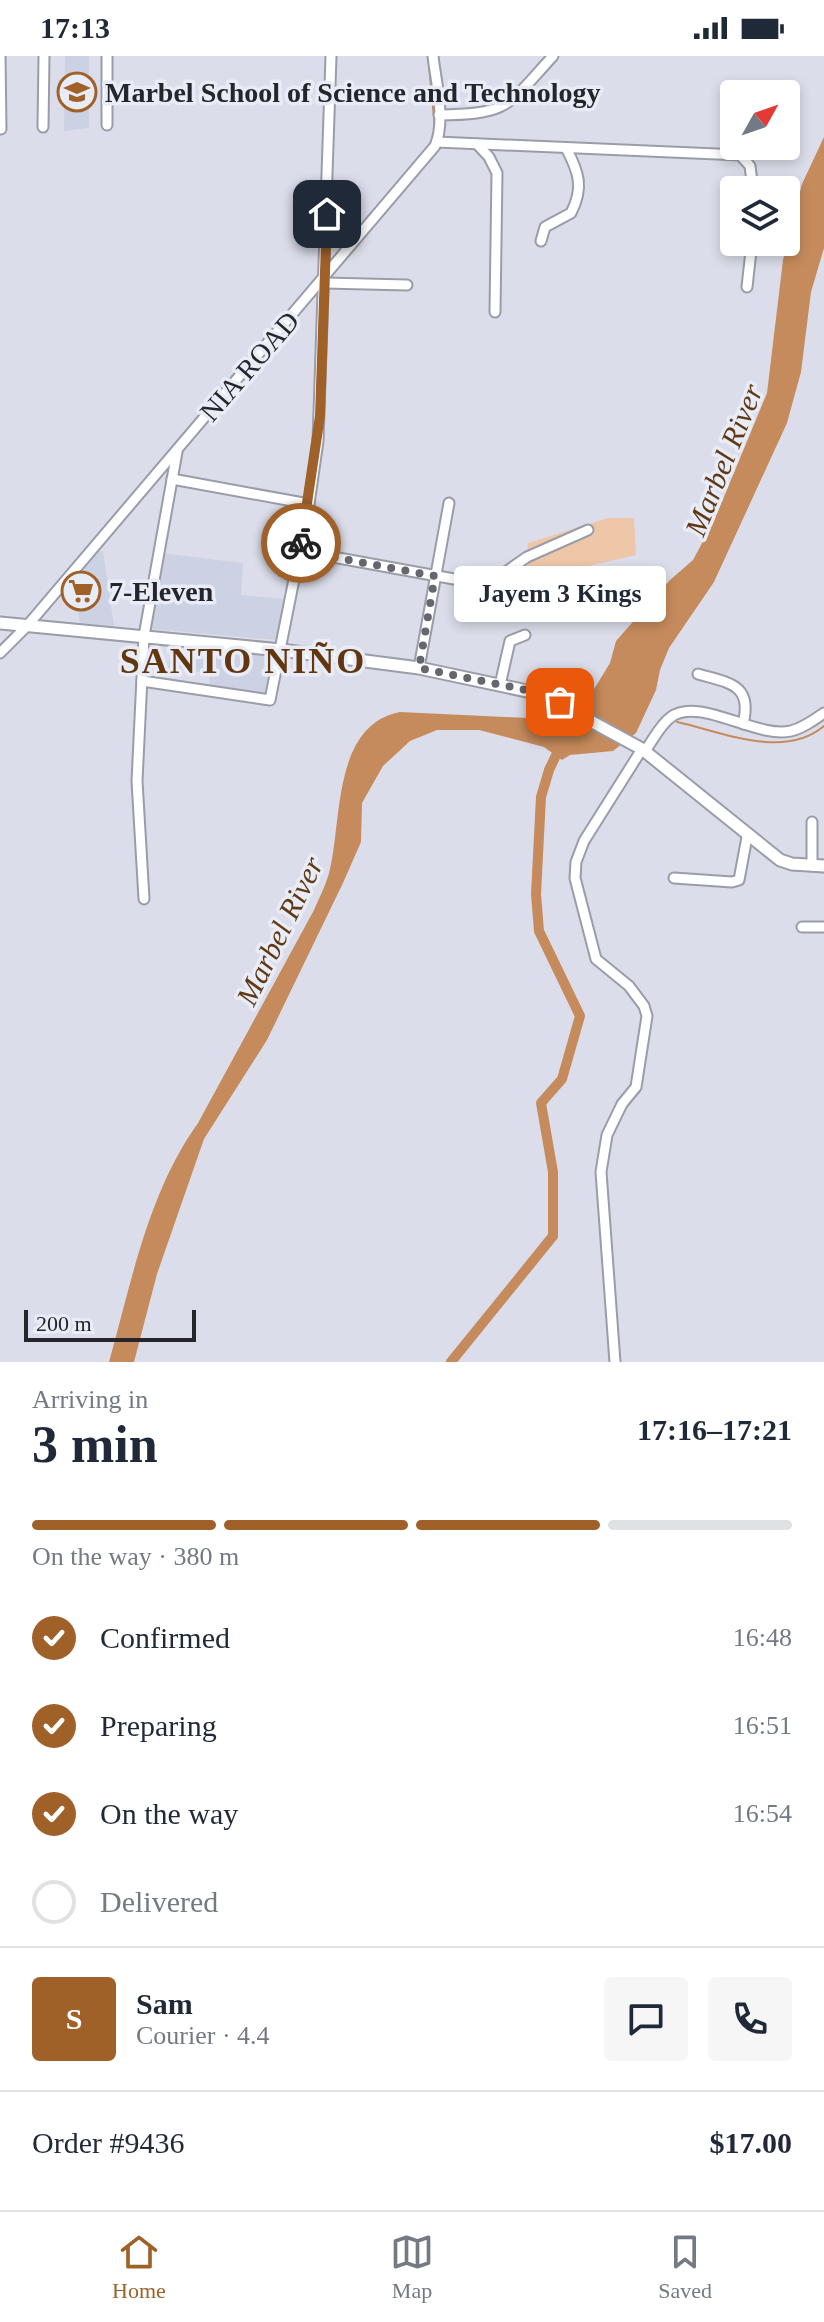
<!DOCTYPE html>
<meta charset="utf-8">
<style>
:root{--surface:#fff;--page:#f6f6f7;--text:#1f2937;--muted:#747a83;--line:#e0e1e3;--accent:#a06129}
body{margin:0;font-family:"Times New Roman",serif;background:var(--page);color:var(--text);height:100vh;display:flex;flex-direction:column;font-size:30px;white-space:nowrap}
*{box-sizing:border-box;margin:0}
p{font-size:26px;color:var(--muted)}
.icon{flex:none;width:44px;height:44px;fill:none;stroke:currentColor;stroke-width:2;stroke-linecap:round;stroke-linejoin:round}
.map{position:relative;height:1306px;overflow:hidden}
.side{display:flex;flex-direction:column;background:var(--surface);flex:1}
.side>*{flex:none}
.needle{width:52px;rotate:50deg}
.tools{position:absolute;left:720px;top:24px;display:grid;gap:16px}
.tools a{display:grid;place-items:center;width:80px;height:80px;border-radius:8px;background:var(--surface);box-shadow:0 4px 12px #0003;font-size:40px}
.scale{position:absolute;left:24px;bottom:20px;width:172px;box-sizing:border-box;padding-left:8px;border:4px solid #25262b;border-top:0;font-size:22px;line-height:28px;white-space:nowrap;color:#25262b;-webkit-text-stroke:6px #e8ecf7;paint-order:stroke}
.pin{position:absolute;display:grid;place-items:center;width:68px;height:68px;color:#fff;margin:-34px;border-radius:16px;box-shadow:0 4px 12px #0006}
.courier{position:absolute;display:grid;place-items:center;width:80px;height:80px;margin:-40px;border:6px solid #a06129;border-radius:50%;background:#fff;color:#222;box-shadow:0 2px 10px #0007}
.bubble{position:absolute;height:56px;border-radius:8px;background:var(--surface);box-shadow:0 4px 12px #0003;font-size:26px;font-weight:700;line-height:56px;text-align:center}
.headline em{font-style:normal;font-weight:700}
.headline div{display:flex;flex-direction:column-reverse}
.headline{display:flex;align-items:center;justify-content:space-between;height:136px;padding:0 32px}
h1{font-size:52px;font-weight:700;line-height:60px}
.bar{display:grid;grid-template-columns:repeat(4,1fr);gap:12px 8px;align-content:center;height:96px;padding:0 32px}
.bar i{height:10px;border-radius:6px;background:var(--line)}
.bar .selected{background:var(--accent)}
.bar p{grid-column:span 4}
.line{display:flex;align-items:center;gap:20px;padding:0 32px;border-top:2px solid var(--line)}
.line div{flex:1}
.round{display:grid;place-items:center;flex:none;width:84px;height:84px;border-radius:8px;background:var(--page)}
ol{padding:0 32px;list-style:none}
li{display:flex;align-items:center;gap:24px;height:88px}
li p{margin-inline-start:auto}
li .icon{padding:8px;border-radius:50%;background:var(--accent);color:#fff;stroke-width:4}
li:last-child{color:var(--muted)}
li i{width:44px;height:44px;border:4px solid var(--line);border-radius:50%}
.status{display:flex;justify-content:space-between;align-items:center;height:56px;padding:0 40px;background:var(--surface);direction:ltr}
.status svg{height:22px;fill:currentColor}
.dock{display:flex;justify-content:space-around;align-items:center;height:112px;border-top:2px solid var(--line);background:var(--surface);font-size:22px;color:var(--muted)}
.dock a{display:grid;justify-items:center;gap:4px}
.dock .selected{color:var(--accent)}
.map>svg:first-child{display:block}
.built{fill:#ccd2e4}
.green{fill:#eec6a8}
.water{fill:#c68b5c}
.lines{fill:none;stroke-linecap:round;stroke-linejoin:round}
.stream{stroke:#c68b5c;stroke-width:2}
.river{stroke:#c68b5c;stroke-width:10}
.minor-casing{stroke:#9a9da8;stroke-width:13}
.major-casing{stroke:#9a9da8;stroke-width:15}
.minor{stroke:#fff;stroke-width:9}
.major{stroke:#fff;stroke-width:11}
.done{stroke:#65666e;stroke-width:8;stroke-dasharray:0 14.4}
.route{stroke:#a06129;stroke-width:10}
.labels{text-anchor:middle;stroke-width:7;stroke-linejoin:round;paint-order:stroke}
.poi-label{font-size:28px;font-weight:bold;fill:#25262b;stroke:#e8ecf7;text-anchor:start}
.street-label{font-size:28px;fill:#25262b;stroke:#e8ecf7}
.water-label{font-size:30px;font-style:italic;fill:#603813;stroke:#e8ecf7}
.district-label{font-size:36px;font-weight:bold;letter-spacing:2px;fill:#62370f;stroke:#e8ecf7}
</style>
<div class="status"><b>17:13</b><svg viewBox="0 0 49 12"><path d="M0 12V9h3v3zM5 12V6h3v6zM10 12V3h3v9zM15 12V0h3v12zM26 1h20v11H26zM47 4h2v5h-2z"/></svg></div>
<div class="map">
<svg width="824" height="1306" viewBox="0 0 824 1306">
<rect width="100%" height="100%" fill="#dbdeea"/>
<g class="built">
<polygon points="65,0 89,0 89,72 64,75"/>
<polygon points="103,495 114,570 80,568 73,517 90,497"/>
<polygon points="161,497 243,507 241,539 284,543 277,584 150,573"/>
<polygon points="171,588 277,598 268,641 209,633 210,617 168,613"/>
</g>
<polygon class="green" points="608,462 634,462 636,499 580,512 525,520 528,487"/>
<path class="water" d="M824,81V192L811,236L801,316L787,367L714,526L669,592L660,614L656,634L636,677L613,695L570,699L562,704L544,691L479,674H437L410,685L383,710L362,747L361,786L343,827L267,984L204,1083L157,1218L134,1306H109C132,1224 148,1137 198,1067L314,854C320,840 327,827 330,813C342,763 333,669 400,656L569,664L577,661L610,607L616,585L670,524L693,504L714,465L767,337L783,204L802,128Z"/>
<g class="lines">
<g class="stream">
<polyline points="428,0 435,72"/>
<polyline points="25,565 177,387"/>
<path d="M677,666C723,676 784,704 824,670"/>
</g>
<polyline class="river" points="451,1306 553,1180 553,1116 541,1047 562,1023 580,960 539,875 536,838 541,741 549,714 561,689"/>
<defs>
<g id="minor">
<polyline points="0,0 1,73"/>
<polyline points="107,0 107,69"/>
<path d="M439,59C510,58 507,50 553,0"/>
<polyline points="43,71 44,0"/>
<polyline points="437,86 740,99 750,110 753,134"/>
<polyline points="477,88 489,101 497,117 495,256"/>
<path d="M541,185L545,171L571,157C584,132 579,116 566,92"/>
<polyline points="325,227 407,229"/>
<polyline points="747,231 752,186"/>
<polyline points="172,423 309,448"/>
<polyline points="300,495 487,529 527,501 588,474"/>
<path d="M0,597L27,570L435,90C446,64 436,27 433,0"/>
<polyline points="419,612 449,447"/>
<path d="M698,618C729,627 753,628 743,668"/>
<polyline points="142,625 270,644 309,448 318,385 331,0"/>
<polyline points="500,629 510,585 525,579"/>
<path d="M645,695C653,684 660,669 671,661C699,640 757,683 791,675C803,672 814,664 824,657"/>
<polyline points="812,766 812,810"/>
<polyline points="674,822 732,826 739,824 747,781"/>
<polyline points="144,843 137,725 144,580 177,396"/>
<polyline points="802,871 824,871"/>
<polyline points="615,1306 601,1116 607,1079 622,1048 636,1031 647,960 644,950 629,930 596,903 575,822 576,806 584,785 642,693"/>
</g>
<polyline id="major" points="0,567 281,594 419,612 541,638 642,693 780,804 792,808 824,810"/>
</defs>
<use href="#minor" class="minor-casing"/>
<use href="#major" class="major-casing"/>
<use href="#minor" class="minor"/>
<use href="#major" class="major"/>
</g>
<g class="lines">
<polyline class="done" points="301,487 300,495 435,520 419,612 531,635 560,646"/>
<polyline class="route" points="301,487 320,360 327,158"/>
</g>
<defs>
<symbol id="school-ring" viewBox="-11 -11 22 22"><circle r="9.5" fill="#e8ecf7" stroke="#a06129" stroke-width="1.5"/><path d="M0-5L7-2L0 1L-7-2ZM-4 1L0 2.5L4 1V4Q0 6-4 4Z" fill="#a06129"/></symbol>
<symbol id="supermarket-ring" viewBox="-11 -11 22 22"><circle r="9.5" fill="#e8ecf7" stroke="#a06129" stroke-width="1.5"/><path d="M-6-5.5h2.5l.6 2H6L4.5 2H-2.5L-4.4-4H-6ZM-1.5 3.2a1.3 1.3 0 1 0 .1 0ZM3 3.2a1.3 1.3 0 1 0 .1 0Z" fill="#a06129"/></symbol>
</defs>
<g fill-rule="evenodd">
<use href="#school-ring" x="55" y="14" width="44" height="44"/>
<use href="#supermarket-ring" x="59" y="513" width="44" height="44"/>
</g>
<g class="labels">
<g class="poi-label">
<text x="105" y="46">Marbel School of Science and Technology</text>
<text x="109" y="545">7-Eleven</text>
</g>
<g class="street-label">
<text transform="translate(249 310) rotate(-49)" y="10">NIA ROAD</text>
</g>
<g class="water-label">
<text transform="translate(724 404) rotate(-68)" y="10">Marbel River</text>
<text transform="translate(280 875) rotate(-64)" y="10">Marbel River</text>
</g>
<g class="district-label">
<text x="243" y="617">SANTO NIÑO</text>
</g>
</g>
</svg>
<div class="tools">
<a><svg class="needle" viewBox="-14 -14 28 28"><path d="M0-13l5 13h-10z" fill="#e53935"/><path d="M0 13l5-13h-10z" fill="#747a83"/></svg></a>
<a><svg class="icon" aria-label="layers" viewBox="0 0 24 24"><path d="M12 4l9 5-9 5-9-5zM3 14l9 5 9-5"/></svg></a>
</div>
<div class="scale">200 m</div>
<div class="pin" style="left:560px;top:646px;background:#ea580c"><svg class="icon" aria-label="bag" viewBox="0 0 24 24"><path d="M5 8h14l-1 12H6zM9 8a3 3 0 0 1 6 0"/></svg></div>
<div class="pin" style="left:327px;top:158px;background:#1f2937"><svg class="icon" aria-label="home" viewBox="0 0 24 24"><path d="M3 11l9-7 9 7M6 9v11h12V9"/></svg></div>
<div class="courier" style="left:301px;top:487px"><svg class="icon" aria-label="bike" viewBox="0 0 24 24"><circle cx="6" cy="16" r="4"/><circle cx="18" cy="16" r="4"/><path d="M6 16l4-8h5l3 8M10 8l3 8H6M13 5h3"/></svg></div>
<div class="bubble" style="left:454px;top:510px;width:212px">Jayem 3 Kings</div>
</div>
<section class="side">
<div class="headline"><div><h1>3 min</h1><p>Arriving in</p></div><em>17:16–17:21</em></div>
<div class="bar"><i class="selected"></i><i class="selected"></i><i class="selected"></i><i></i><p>On the way · 380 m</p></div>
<ol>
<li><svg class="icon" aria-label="check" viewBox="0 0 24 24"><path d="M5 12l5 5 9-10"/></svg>Confirmed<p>16:48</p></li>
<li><svg class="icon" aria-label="check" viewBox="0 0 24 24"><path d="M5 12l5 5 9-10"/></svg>Preparing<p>16:51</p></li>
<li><svg class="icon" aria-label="check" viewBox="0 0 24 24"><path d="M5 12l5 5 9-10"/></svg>On the way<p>16:54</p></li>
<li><i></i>Delivered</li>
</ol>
<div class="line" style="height:144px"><b class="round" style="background:var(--accent);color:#fff">S</b><div><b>Sam</b><p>Courier · 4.4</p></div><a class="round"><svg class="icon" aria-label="chat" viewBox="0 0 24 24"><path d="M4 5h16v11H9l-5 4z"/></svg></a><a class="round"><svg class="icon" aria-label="phone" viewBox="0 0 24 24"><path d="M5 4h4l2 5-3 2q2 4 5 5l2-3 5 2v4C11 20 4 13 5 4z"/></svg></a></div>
<div class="line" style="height:104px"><div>Order #9436</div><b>$17.00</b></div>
</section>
<nav class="dock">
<a class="selected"><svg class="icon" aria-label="home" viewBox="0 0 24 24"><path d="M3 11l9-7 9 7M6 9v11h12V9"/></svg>Home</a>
<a><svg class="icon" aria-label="map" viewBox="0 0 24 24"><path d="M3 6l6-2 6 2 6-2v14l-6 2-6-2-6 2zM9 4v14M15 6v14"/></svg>Map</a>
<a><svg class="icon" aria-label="saved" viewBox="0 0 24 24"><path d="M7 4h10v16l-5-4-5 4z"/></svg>Saved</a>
</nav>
